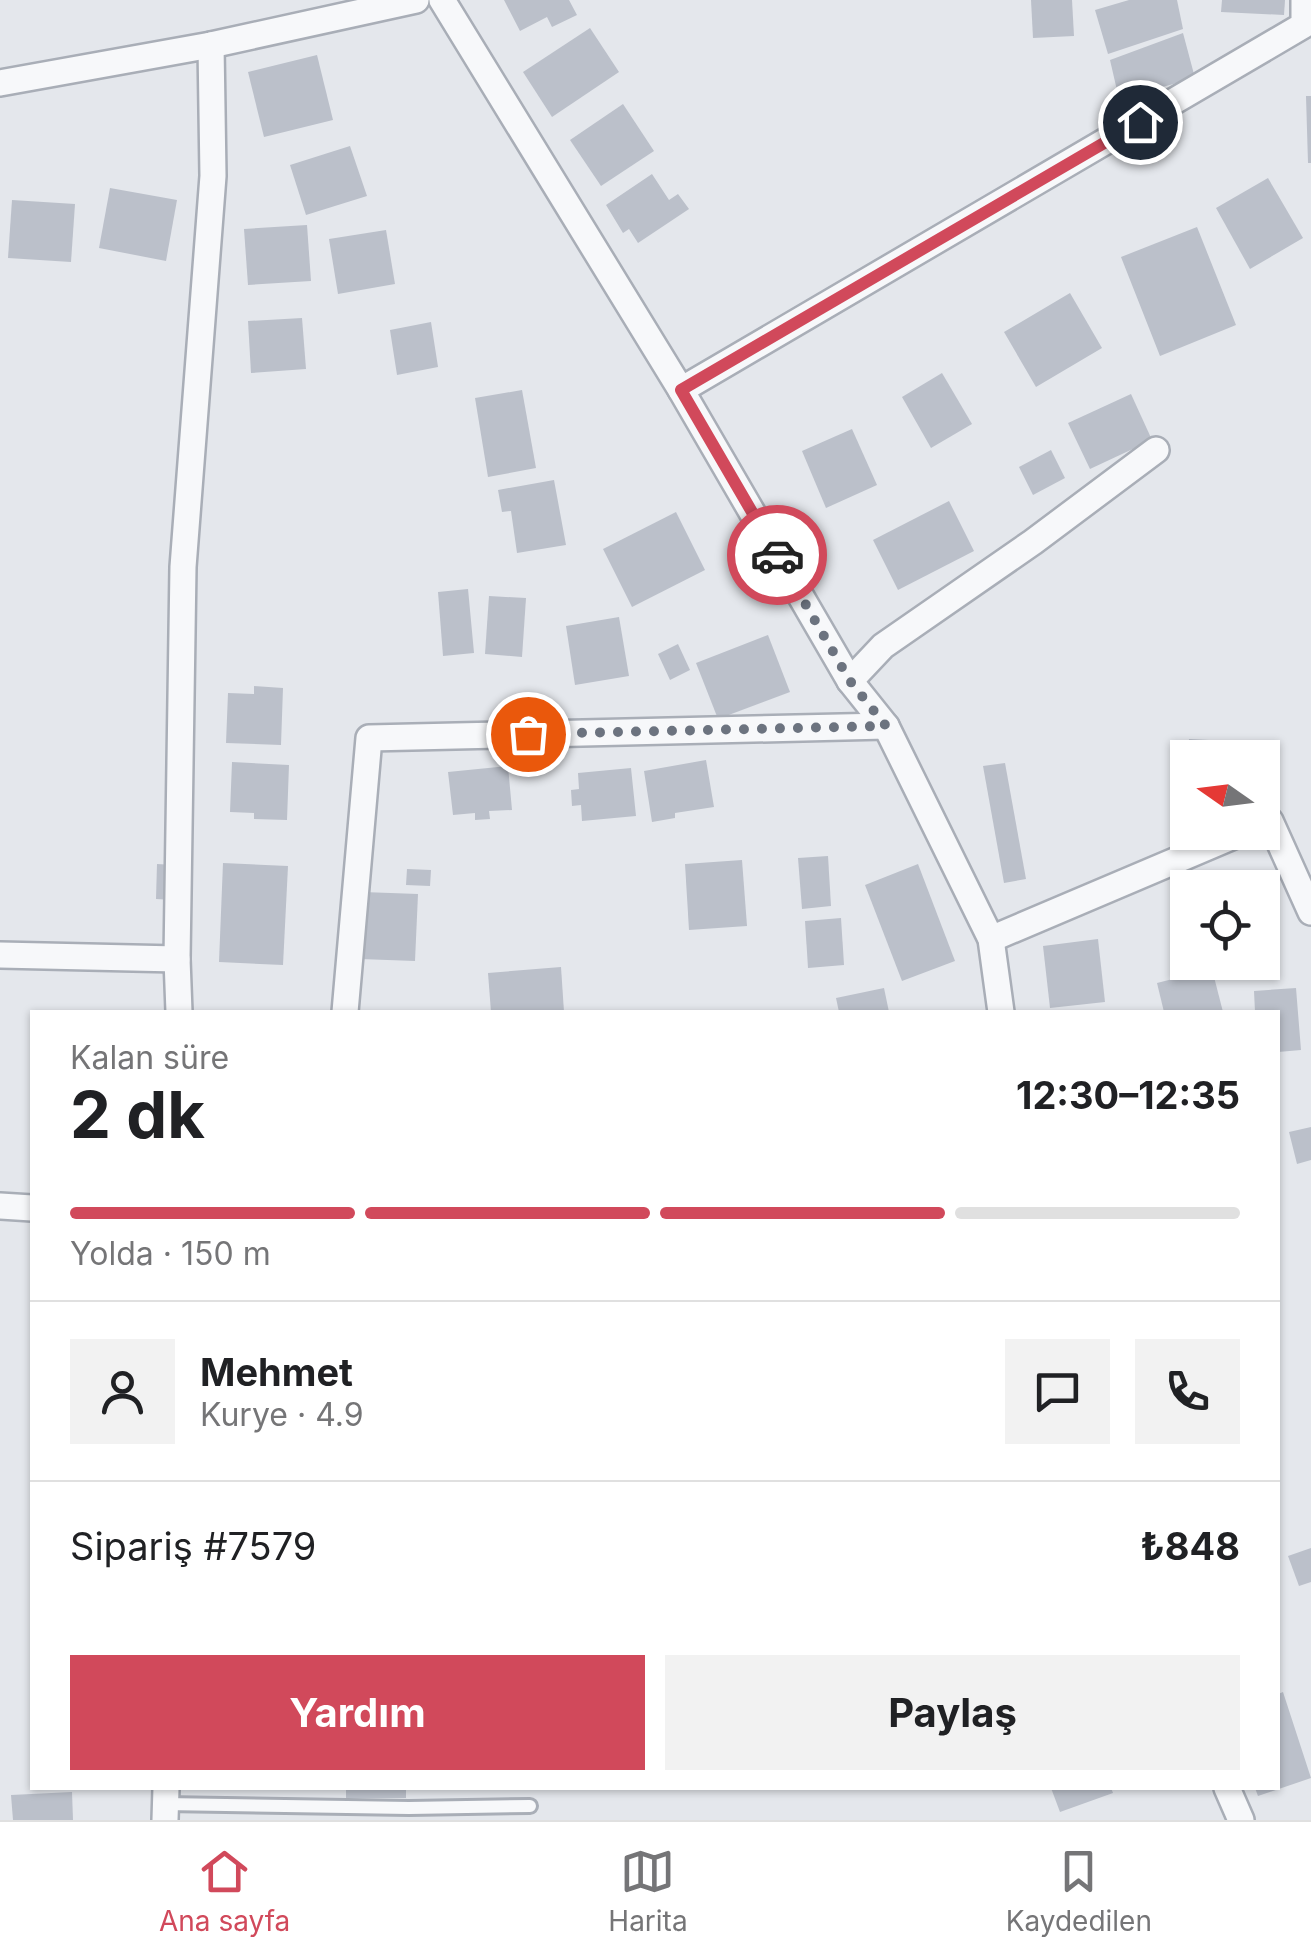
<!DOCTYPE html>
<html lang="tr">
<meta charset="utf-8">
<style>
:root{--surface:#fff;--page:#f2f2f2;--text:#202124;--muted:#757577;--line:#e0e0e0;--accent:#d1495b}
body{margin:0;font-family:Inter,sans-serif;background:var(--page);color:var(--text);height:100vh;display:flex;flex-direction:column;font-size:38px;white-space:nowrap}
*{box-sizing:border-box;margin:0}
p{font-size:32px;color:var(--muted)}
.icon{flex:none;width:55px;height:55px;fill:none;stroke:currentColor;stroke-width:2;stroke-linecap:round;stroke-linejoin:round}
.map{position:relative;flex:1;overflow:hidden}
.side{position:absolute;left:30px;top:1010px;width:1250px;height:780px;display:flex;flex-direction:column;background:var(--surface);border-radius:0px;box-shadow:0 2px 8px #0004}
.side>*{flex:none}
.needle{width:65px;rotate:284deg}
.fabs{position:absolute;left:1170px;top:740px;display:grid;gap:20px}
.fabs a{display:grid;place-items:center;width:110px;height:110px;border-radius:0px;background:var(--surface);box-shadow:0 2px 8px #0004;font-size:50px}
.pin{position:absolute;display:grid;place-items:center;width:85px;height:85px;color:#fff;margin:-42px;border:5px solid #fff;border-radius:50%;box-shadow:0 2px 10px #0007}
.courier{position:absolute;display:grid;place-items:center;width:100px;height:100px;margin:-50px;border:8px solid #d1495b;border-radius:50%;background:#fff;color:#222;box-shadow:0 2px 12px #0007}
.head em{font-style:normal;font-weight:700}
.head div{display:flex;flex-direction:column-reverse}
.head{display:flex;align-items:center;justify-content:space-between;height:170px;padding:0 40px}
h1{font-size:65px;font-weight:700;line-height:75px}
.bar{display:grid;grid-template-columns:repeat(4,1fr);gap:15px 10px;align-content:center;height:120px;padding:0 40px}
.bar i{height:12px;border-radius:8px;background:var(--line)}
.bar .on{background:var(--accent)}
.bar p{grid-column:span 4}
.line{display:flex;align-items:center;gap:25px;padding:0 40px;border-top:2px solid var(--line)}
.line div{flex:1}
.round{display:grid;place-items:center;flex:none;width:105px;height:105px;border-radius:0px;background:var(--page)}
.primary-button{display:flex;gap:20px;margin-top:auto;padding:20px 40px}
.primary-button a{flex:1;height:115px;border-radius:0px;background:var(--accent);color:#fff;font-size:40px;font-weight:700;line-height:115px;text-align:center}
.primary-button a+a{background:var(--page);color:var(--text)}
.tab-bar{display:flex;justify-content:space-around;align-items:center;height:140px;border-top:2px solid var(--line);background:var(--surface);font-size:28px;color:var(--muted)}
.tab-bar a{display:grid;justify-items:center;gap:5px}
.tab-bar .on{color:var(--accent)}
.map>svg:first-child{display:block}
.building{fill:#bbc0ca}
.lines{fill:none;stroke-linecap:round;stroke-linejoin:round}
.service-casing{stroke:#a9aeb7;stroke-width:18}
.minor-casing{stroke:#a9aeb7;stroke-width:30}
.service{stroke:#f7f8fa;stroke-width:12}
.minor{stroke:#f7f8fa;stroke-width:25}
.done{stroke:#6c737f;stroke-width:10;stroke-dasharray:0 18}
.route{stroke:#d1495b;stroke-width:12}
</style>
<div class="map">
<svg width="1311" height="1820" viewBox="0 0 1311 1820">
<rect width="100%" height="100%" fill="#e4e7ec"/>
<g class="building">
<polygon points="504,0 569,0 577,15 552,27 547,17 520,31"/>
<polygon points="1031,0 1072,0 1074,36 1033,38"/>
<polygon points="1129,0 1177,0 1183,29 1108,54 1095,10"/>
<polygon points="1222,0 1285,0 1284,15 1221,12"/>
<polygon points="590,28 619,72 552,117 523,72"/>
<polygon points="1183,33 1195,78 1119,99 1110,60"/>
<polygon points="317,55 333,120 264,137 248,72"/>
<polygon points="1306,96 1311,96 1311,163 1308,163"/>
<polygon points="623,104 654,151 601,186 570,140"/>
<polygon points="350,146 367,196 306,215 290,165"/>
<polygon points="652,174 669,200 678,194 689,209 638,243 629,229 623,233 606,205"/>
<polygon points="1268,178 1303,238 1250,269 1216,208"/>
<polygon points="110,188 177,200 166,261 99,248"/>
<polygon points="12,200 75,204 71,262 8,258"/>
<polygon points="307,225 311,281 248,285 244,229"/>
<polygon points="1197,227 1236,325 1160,356 1121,257"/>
<polygon points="386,230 395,284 338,294 329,239"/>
<polygon points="1070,293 1102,348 1036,387 1004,332"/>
<polygon points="302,318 306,369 251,373 248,321"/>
<polygon points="431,322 438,367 397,375 390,330"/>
<polygon points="942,373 972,424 931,448 902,397"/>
<polygon points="522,390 536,468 488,477 475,398"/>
<polygon points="1131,394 1152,440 1090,469 1068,423"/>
<polygon points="852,429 877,485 826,508 802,451"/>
<polygon points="1051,450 1065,478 1033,495 1019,467"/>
<polygon points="554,480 566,545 517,553 511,511 502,512 498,490"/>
<polygon points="949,501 974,551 898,590 873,540"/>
<polygon points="676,512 705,570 632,607 603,549"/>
<polygon points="468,589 474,653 443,656 438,592"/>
<polygon points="489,596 526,598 522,657 485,654"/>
<polygon points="619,617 629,676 575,685 566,626"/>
<polygon points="768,635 790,692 718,719 696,663"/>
<polygon points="678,644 690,670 670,680 658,654"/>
<polygon points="254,686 283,688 281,745 226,743 228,693 254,694"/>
<polygon points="1189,739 1209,740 1209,758 1188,758"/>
<polygon points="706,760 714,807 675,813 675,818 652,822 644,771"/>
<polygon points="232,762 289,765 287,820 254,819 254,813 230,812"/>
<polygon points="1005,763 1026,879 1004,883 983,766"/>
<polygon points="508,766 512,810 489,811 490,819 475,820 475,813 453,815 448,772"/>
<polygon points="631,768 636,816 582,821 581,805 572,806 571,790 579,789 578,773"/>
<polygon points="828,856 831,906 802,909 798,858"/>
<polygon points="742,860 747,926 689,930 685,864"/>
<polygon points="223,863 288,866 283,965 219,962"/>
<polygon points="157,864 175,865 173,900 156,899"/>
<polygon points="918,864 955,961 902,981 865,885"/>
<polygon points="407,869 431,870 430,886 406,885"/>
<polygon points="363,892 418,894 415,961 360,959"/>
<polygon points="841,918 844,965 808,968 805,921"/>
<polygon points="1098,939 1105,1002 1050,1008 1043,946"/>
<polygon points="561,967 564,1012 491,1012 488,973"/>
<polygon points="1212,969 1223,1012 1164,1012 1157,983"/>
<polygon points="884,988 889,1012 839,1012 836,998"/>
<polygon points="1296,988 1301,1050 1278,1052 1278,1012 1255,1012 1254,991"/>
<polygon points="1311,1127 1311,1160 1297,1164 1289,1132"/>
<polygon points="1311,1548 1311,1582 1299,1586 1288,1556"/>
<polygon points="1283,1692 1311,1778 1258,1796 1255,1788 1278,1788 1278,1694"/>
<rect x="346" y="1788" width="60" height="10"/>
<polygon points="1051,1788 1111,1788 1113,1793 1060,1812"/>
<polygon points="72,1792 73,1820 13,1820 11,1795"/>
</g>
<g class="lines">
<defs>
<polyline id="service" points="165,1804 409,1808 530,1806"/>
<g id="minor">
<polyline points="442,0 681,390 850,681 886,726 991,939 1001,1012"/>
<polyline points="0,83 211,45 416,0"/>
<polyline points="681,390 1304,25 1304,0"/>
<polyline points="850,681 883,646 1033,542 1156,450"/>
<polyline points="1262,824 1270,821 1311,912"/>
<polyline points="991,939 1243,832"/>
<polyline points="0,955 177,959"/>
<polyline points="179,1012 177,959 183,567 213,176 211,45"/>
<polyline points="345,1012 369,738 886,726"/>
<polyline points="0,1206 32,1208"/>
<polyline points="1227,1788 1241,1820"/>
<polyline points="165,1820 166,1788"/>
</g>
</defs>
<use href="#service" class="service-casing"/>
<use href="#minor" class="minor-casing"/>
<use href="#service" class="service"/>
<use href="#minor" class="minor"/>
</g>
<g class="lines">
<polyline class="done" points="528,734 886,726 850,681 777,555"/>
<polyline class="route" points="777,555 681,390 1140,122"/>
</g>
</svg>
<div class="fabs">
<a><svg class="needle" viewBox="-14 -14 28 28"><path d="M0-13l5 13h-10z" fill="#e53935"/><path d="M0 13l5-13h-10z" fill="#757577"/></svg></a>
<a><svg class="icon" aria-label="locate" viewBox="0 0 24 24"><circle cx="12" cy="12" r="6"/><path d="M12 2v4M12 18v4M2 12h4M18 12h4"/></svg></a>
</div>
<div class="pin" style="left:528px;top:734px;background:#ea580c"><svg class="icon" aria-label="bag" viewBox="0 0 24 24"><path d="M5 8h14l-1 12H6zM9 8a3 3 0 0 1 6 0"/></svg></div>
<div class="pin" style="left:1140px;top:122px;background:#1f2937"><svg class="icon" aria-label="home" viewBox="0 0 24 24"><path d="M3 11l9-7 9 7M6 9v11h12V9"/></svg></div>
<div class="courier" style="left:777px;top:555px"><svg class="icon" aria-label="car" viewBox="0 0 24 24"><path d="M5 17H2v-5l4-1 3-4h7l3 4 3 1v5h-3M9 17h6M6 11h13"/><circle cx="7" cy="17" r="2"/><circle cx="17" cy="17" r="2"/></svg></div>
<section class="side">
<div class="head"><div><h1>2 dk</h1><p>Kalan süre</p></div><em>12:30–12:35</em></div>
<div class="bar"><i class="on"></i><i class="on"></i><i class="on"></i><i></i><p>Yolda · 150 m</p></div>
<div class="line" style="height:180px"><a class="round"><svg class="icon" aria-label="person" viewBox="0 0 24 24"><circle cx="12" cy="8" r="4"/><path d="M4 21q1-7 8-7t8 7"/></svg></a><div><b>Mehmet</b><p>Kurye · 4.9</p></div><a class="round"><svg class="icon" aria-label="chat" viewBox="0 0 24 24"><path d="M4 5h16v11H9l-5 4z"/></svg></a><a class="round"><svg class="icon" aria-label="phone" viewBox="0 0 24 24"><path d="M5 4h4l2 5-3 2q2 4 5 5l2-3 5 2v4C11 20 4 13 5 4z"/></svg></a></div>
<div class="line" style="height:130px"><div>Sipariş #7579</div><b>₺848</b></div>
<div class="primary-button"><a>Yardım</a><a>Paylaş</a></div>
</section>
</div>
<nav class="tab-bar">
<a class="on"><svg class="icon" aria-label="home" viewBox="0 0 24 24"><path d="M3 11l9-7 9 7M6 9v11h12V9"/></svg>Ana sayfa</a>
<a><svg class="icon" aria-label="map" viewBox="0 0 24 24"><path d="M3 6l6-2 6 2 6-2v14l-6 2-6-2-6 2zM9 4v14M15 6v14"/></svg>Harita</a>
<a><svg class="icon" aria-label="saved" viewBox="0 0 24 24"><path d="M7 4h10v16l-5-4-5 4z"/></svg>Kaydedilen</a>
</nav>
